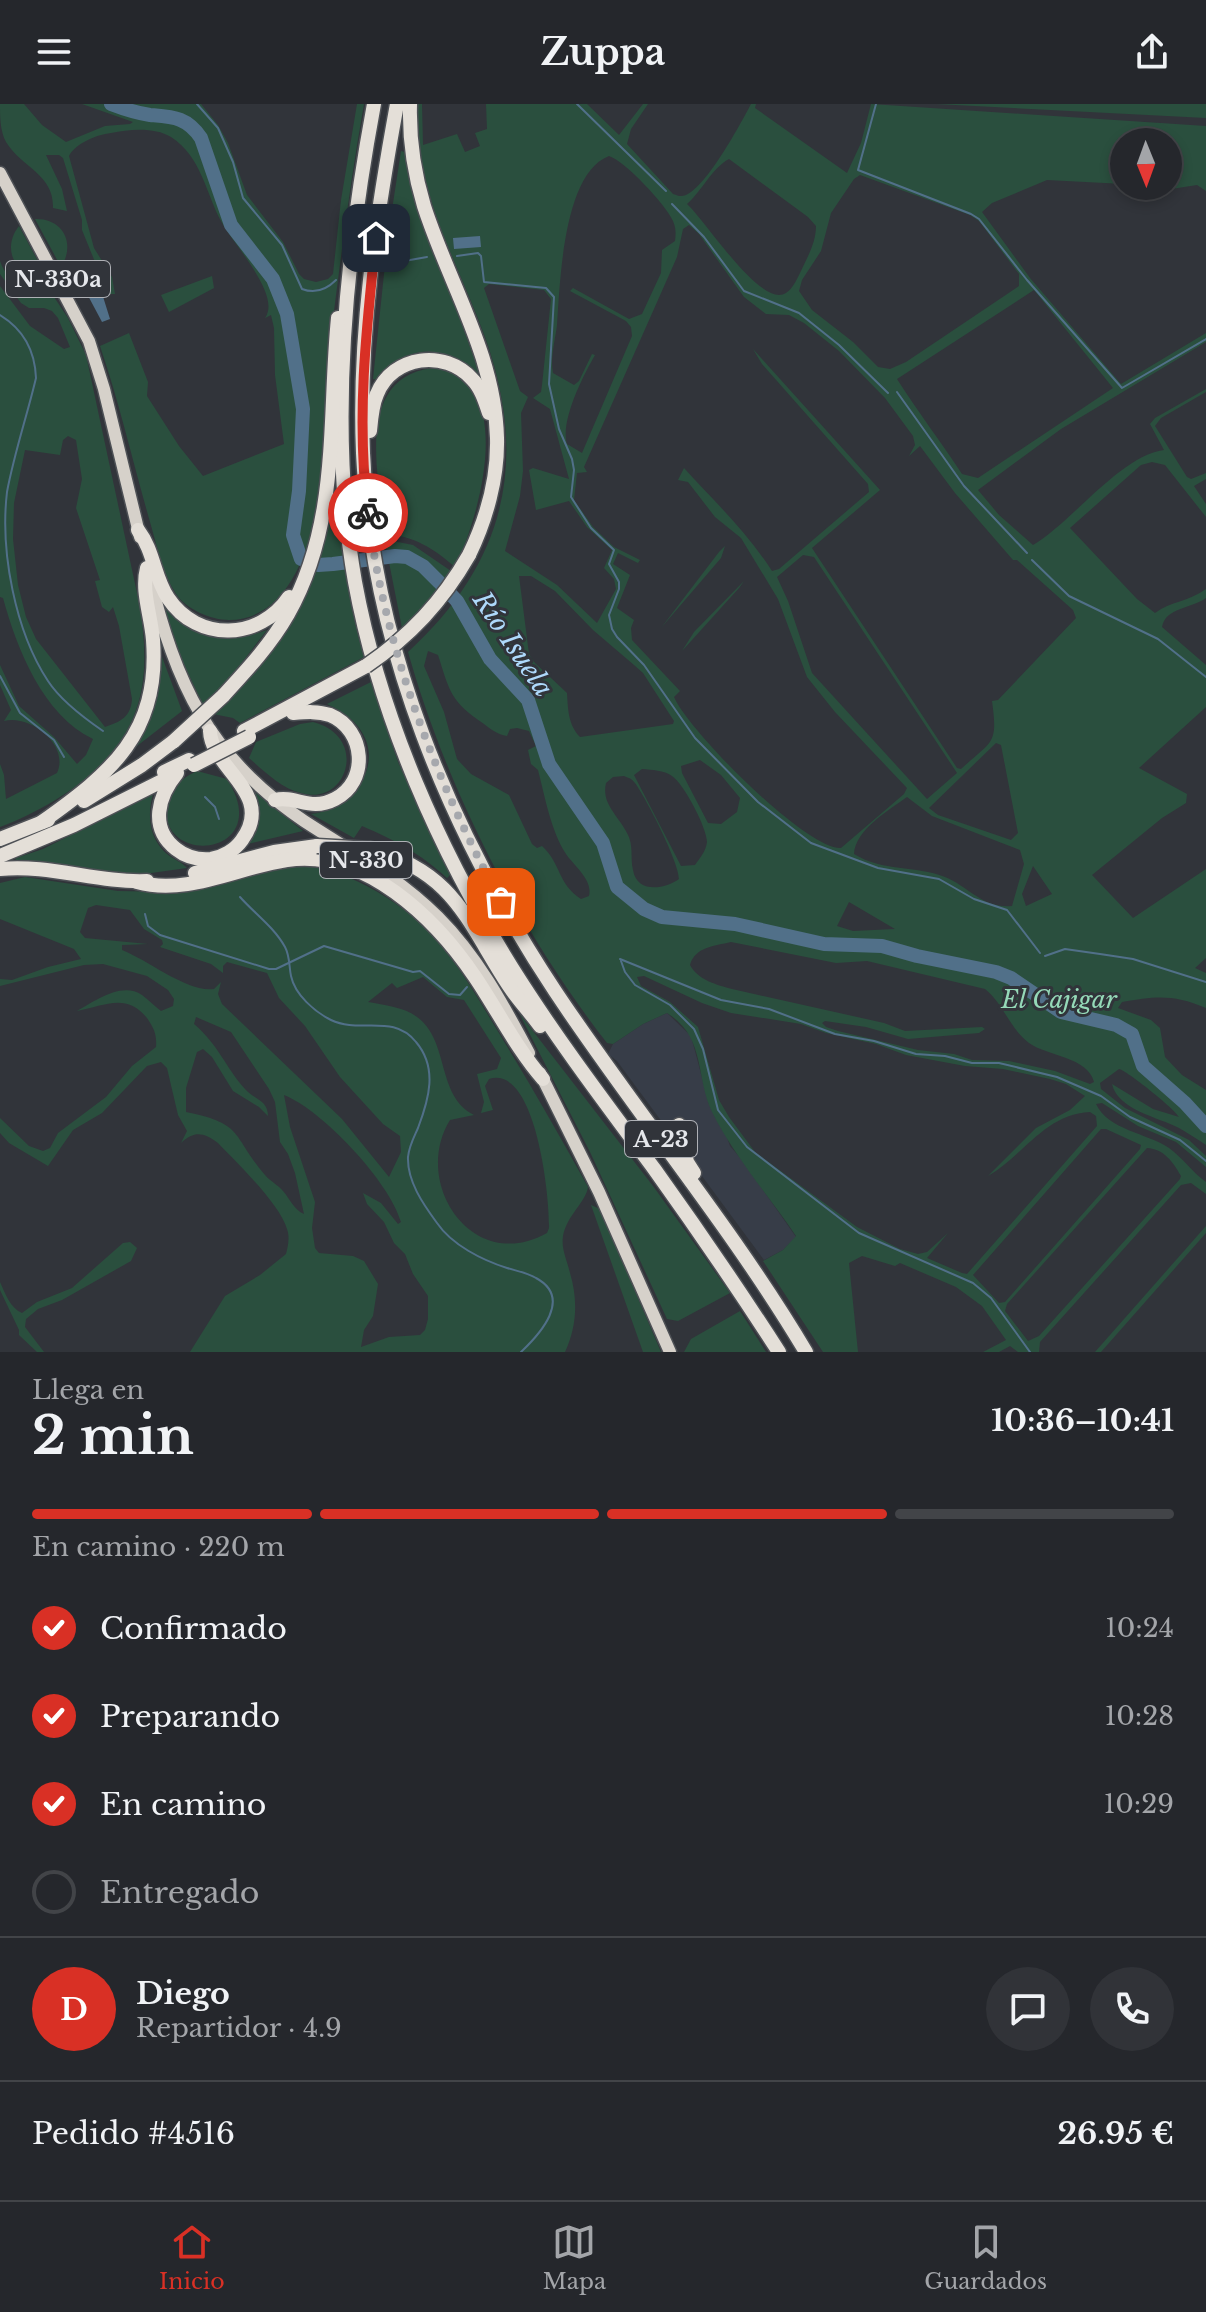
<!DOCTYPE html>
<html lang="es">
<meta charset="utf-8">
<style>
:root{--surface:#25272c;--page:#313338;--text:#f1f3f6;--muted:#a3a5a9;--line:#424448;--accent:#d93025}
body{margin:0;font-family:"Libre Baskerville",serif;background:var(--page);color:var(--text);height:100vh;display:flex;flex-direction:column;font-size:30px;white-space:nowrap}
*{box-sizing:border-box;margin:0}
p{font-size:26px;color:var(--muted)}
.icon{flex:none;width:44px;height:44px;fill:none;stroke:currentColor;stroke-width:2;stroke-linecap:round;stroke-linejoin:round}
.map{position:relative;height:1248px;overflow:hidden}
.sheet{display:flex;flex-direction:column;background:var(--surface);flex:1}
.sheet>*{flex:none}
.needle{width:52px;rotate:179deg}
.fabs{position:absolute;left:1110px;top:24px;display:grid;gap:16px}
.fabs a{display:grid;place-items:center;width:72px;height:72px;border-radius:50%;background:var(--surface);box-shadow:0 4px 12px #0003,0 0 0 2px var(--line);font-size:40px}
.pin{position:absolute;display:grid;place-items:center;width:68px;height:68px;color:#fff;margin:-34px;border-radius:16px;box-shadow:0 4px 12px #0006}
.courier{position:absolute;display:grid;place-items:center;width:80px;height:80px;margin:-40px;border:6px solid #d93025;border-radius:50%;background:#fff;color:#222;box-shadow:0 2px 10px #0007}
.head em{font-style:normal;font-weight:700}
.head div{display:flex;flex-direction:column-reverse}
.head{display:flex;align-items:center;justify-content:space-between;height:136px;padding:0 32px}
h1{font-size:52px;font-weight:700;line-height:60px}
.bar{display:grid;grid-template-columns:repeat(4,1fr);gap:12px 8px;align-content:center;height:96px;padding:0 32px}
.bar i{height:10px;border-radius:6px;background:var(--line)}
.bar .current{background:var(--accent)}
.bar p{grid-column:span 4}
.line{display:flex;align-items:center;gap:20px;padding:0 32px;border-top:2px solid var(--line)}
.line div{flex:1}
.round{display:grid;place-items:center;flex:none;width:84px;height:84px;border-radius:42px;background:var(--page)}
ol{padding:0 32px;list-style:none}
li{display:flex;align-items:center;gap:24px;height:88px}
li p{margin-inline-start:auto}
li .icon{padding:8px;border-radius:50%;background:var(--accent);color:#fff;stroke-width:4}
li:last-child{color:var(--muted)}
li i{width:44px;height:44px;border:4px solid var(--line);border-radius:50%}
header{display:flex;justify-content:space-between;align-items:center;height:104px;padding:0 32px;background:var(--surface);font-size:36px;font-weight:700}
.tabs{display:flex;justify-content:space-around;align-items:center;height:112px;border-top:2px solid var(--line);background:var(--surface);font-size:22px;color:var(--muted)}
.tabs a{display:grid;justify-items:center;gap:4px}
.tabs .current{color:var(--accent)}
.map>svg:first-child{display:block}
.built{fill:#373d48}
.green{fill:#2a4f3e;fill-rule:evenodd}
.water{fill:#517089}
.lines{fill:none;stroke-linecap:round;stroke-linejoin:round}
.stream{stroke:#517089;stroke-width:2}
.river{stroke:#517089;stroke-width:14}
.trunk-casing{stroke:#4e5156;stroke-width:15}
.motorway-casing{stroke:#4e5156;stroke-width:17}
.trunk{stroke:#d6d1ca;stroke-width:12}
.motorway{stroke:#e4dfd8;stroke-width:14}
.motorway-bridge-casing{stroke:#4e5156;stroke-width:17;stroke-linecap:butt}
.motorway-bridge{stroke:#e4dfd8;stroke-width:14}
.done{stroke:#a6a8ad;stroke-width:8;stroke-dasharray:0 14.4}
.route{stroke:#d93025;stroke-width:10}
.labels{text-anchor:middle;stroke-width:6;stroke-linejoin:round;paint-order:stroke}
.shield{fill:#31343a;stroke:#afb1b6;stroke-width:2}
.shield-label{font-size:22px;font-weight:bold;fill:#e5e7eb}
.park-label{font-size:24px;font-style:italic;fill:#95d9b8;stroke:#31343a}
.water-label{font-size:26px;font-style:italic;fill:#aed9fb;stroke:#31343a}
</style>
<header><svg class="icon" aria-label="menu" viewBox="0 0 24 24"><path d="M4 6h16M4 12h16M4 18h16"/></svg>Zuppa<svg class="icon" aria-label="share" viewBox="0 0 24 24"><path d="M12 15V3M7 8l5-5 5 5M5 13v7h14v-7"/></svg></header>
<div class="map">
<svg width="1206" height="1248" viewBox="0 0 1206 1248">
<rect width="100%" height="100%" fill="#31343a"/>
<polygon class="built" points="667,909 691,932 709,1000 724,1025 730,1042 742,1056 796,1133 783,1146 764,1156 617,957 608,950 613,940 643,920"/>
<g class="green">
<path d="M0,0H24L42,21L66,38L105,22L130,20L133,18L82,0H201L218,21L228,39L247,91L283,138L299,170L304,175L316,178L328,175L333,170L341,96L357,0H364C350,79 340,159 330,239C327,269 330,300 327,330C322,389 309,515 229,516C211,516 186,505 176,490C161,467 156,437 148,411C132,354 119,298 100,242L129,229L148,278L147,292L179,342L203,372L284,340L275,271L274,224L271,211L265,214C282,191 232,139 221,117C206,89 201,52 171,33C155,23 130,25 111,29C96,31 76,39 69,52L94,144L112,173L115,190H108L82,126V116L63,54L59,51H46L62,85L67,107L53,104C54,70 22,64 6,38C0,27 0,12 0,0Z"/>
<path d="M418,0H422L423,41L457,30L465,48L480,42L475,29L487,25L486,0H587L619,31L643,0H648L631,25L627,40L673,90C679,92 680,93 686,91C707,82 740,21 751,0H756L755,4L847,69L861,39L871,0L1206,22V87L1197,81L1165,86L1135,82H1168V38H1124V80L1047,76L992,99L982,108L1030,174L1121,280L1206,229V238L1061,325L978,386L999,411L1033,441C1071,419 1121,351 1164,346L1150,320L1155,314L1206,285V288L1161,314L1155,322L1187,373L1191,375L1206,369V375L1194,382L1206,400V413L1165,361L1152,358L1141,361L1070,424L1137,495L1155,509C1171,497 1188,498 1206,485V494C1191,505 1166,503 1162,523L1206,561V603L1139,664L1187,690L1186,699L1162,714L1092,771L1133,814L1206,765V854L1195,864L1206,869V904C1174,890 1155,892 1122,898L1118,904L1151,916L1160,924L1165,953L1182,971L1206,986V1041C1197,1035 1188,1029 1179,1024C1158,1013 1118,1006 1112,980L1153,1005L1179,1013C1175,1005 1126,966 1119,965L1100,979L1101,985L1125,1004L1189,1036L1206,1052V1063L1176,1038L1138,1022L1102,999L1096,1000C1108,1026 1147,1029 1169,1044C1183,1054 1192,1068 1206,1078V1090L1191,1079L1181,1081L1040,1238L1039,1248H1018L1010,1242L999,1248H983L1006,1236L982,1202L956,1183L900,1159L895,1162L862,1152L849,1159L858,1248H823L763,1157L783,1146L796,1132C768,1091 734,1052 712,1008C695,972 706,933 667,909L643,920L613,940L607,939C520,828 446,683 408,548C506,458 529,357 485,233C456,153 414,89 418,0ZM609,52C625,57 666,101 673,117C676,124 676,129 675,137L662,146L661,169L642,210L629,215L573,184L570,187L626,217L631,223L632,232L582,349L567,340C560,317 583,272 595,251L592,250L579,277L574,281L553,269C550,254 555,237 557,221C560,179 563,69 609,52ZM729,55L808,113L816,122C816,139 807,154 800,169C796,177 790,191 779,191C752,190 707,119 687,100C702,87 712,64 729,55ZM860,71L970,111L979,117L1019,170V182L906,258L890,265L878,263L853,238L812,206L799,187L802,176L821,147L831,109L854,75ZM689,121L699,130L744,193L766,210L789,211L804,219L839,247L885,294L913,332L915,341L909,352L920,342L955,389L1013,456H1017L1073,506L1076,514L998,596L992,597C998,641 993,636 961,665L957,664L812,444L880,386L753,245L762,260L868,380L869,388L779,465L772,467C747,428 715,398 684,364L678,376L688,378L715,413L741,434L778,495L807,573L835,608L907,684L904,690L841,744C806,746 688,626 674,593L680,587L632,536L631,524L634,516L617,504L630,471L613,460L618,449L638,459L640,456L614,443L593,423L574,396L577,369L587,368L584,363L677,153L683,125ZM489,180L544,186L551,195L542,281L541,288L533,294L550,305L569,375L533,364L529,366L536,406L569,397L587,423L612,446L604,464L614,475L616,485L597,519L557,481L505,447L520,392L523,367L521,309L528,293L520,287L484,184ZM1034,186L1113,284L978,374L962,370C941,338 918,308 897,275ZM803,451L814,453L957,669L927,695L812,569L788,497L777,473ZM519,472H531L555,487L593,526L634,561L643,569L674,617L673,620L580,633C568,621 568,605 567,589L535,559L529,550ZM428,547L438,551C450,588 450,597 484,620C492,626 497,630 507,632L510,625L517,624L529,627L536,642L528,646L531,660L538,666C545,693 551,727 566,750C575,763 593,776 589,792L581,795C557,779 562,761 542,742L537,744L532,740L509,691L471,670L457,655L444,608L424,562ZM996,639L1001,641L1018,729L1011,736L938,711L929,704ZM700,656L721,671L740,694L737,708L721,720L708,719L682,669L681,662ZM642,665C652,666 664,666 672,672C684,680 707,724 707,738C706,747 700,754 695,761L681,762L634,671ZM624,672C631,675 631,674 635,679C646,694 679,758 679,775C665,785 637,790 633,766C630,754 634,741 627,729C619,712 601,700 606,679L613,673ZM907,693L932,712L1020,746L1024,760L1012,802C983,805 968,782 945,773C915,761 883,768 854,750C855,726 889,706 907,693ZM1033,762L1052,790L1026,802L1022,790ZM849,798L895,825L853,827L837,822ZM731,838L836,859L867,857L985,885C1003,899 1010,925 1029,939C1047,952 1088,953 1094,978L1090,980L1055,967L1009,957L972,956L954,950L918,946L838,927L826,923L822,919L825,917L866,923L908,935L979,929L985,925L982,923L905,927L884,919L732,885C717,881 698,876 690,861C695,843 714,842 731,838ZM644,872L702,899L731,909L801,920L826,929L876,940L906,951L965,962L1003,965L1050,975L1066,980L1085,992L1070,1006L1036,1024L988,1072C1023,1052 1045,1010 1090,1008L1096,1012L1097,1022L967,1170L962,1169L927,1154L948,1129L927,1148L918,1150L900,1145L857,1123L755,1048L729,1013L719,996L698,923L670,898L641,882L637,873ZM1101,1025H1106L1141,1041L1140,1045L1005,1198L999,1199L973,1171ZM1147,1044C1164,1045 1173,1058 1181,1072L1180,1075L1039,1232L1028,1237L1005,1207L1007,1200Z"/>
<polygon points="936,0 1206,0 1206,14"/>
<path d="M401,47L405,48L411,80L481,273C447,240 408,237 377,276L373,275L388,132Z"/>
<path d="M35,115C63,114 76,140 61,163Z"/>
<path d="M19,122L46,172C17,175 0,146 19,122Z"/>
<path d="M0,157C9,184 31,181 52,190L68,214L86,251L140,503C145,537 148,573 136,606C117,663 53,703 0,723V660L4,671L6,695L57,669C70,641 30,610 4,617L11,606L0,581V561L19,602L54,633L77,660L86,651L93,635C43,611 17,545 3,494L0,493V182L30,222L64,245L70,243L58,214L52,207L44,204H29L21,199L0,170ZM68,332L76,336L82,375L76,404L100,476L95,477L102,503L109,508L113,503L119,522L132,595C131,613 120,618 105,623L36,535L26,513L18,481L13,435L14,399L25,346L60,351L63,336Z"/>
<polygon points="212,172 214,184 169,208 161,191"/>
<path d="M432,264C520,272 479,415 455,463C433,444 414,432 385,430C379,375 353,274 432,264Z"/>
<path d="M336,362C338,427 346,490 364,553L240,619L233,614L213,610C229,594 247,578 261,561C308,500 326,437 336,362Z"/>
<polygon points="393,437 413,441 451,467 435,491 402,524 385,438"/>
<polygon points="725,442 721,454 661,524 719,448"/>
<polygon points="744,477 739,484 682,547 694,528"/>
<path d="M164,502C196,536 223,541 267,526L230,574L203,601L180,552Z"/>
<path d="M161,550L182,607L137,642C152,608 160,587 161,550Z"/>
<path d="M371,578L398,658L450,771L447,774C421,750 395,736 362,722L354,734L311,710C355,705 390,655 354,618C346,610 337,605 327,600Z"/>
<path d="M313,618C369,632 348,703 301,689C281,684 264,667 249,654L256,638L300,620Z"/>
<path d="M197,667L227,675C277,753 155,765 167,698C170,683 184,673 197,667Z"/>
<polygon points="256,689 303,727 248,740 257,716 253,691"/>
<path d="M153,690C147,712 149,734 167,750C173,755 182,758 187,764L137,771L15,758L16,754L43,745Z"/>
<path d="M300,761C352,766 408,801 441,841C467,873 487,910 508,944C536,990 562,1036 588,1083C586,1098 567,1111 563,1132C561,1145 567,1156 570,1169C578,1196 577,1222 565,1248H190L225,1192L260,1171L286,1150C288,1142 290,1133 287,1125C280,1100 237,1059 218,1039C204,1029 195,1026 181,1039L187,1027L178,1011L167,964L161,958L147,962L102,1009L73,1026L48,1062L9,1039L0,1029V1014L29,1042L43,1047L50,1044L58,1029L106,993L132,962L156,943C157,931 154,924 147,914C126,888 104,902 77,907C94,898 121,877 142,891C149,896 154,902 161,907L173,902L174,895L168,886L147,872L103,860L84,861L0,882V875L12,876L48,863L81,855L74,845L0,815V779L25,773L118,787L171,788ZM96,801L130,806L144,825L162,836L163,840L160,843L211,860L223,869V862L227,858L267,869L279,894L305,922L340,973L383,1020L400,1032L401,1048L389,1073L342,1015L222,900L218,890L221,878L214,885C188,889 148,856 122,846V841L148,840L85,834L80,828L88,804ZM423,873L447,893L464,896L501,954L497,965L477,970L484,998L481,1009L493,1006L485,982L489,975C536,960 550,1093 549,1124L547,1129C473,1171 411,1079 450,1016L474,1011C436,992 450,937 417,913C404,903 384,901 368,898L392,879L397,884ZM196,913L231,928L269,985L275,998L280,1038L288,1050L295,1069L304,1110C294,1106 290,1095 283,1087C278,1081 270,1077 265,1071C231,1031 245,1020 186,1008V984L197,948L203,945L212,953L233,987L259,1003L268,1012C268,996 255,996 245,985C226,964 218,940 194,920ZM284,991C322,1006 390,1078 401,1118L398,1120L381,1099L363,1089L367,1100L384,1118L394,1139L405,1150L413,1170L428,1192V1215L425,1226L420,1231L389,1233L361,1243L364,1226L373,1212L378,1180L364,1157L353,1152L319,1149L315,1144L312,1124L315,1098L290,1023Z"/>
<polygon points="519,909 653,1082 730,1189 678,1217 667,1215 590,1048"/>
<polygon points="591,1101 600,1105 661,1248 643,1248"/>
<polygon points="1206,1122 1206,1129 1101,1248 1095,1248"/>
<path d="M130,1138L137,1144L131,1157L62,1196L38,1205L26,1215L25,1223L44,1248H37L19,1231V1226L0,1186V1178C5,1189 10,1204 22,1209L37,1198L72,1184L123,1139Z"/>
<polygon points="740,1207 766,1248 684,1248 691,1235"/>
</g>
<g class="water">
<polygon points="480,132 481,143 454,145 453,134"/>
<polygon points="82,167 95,167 110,215 102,218 85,186"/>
</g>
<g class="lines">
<g class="stream">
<path d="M197,0L218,24L233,58L243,94L282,141L302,185C315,190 327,185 336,176"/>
<polyline points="577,0 666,87"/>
<polyline points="876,0 858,66 971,110 979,115 1027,176 1122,284 1206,235"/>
<polyline points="672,100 704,133 744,187 799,209 839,241 888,289"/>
<polyline points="457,152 478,149 481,152 484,178 546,184 554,193 549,280 559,325 572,355 574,366 571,393 591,424 614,446 609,460 619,478 619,485 609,511 612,525 617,533 644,561 695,634 758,698 811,739 878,764 939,775 974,795 1007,806 1040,849"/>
<polyline points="393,159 427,153"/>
<path d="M0,211C23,225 35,247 36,274C27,312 14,350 7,388C0,447 15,527 48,577C61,597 84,614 103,627"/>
<polyline points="897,288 964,382 1027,449"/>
<polyline points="1032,456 1069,492 1158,535 1206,573"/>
<polyline points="0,572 20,609 54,636 64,653"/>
<polyline points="205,693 215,703 219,715"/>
<path d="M240,793C254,809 274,823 285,843C290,852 289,863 291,872C295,891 315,908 331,916C360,930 393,909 416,938C438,964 429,995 418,1024C414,1033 409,1042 408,1053C407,1077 423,1100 437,1119C452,1141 482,1156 507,1164C517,1167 528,1169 536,1174C573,1194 540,1230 521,1248"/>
<polyline points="145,810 148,822 160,831 269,865 276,865 324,842 413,868 420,867 449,890 460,891 467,883"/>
<polyline points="1045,852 1065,845 1100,850 1133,855 1206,878"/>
<polyline points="620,855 721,896 769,905 835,930 874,937 916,950 945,952 972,959 999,959 1057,973 1101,992 1130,1013 1180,1036 1206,1057"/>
<polyline points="621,857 625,868 635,881 670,901 694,925 703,945 718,1006 747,1043 859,1129 973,1179 991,1194 1030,1248"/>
</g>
<path class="river" d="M111,0C124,5 136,9 150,11C173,13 187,13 201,34L231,121L273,175L287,210L303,305L299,387L293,431L301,455L318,461L333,460L395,452L407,453L423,462L439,478L457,497L490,555L528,596L549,660L603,739L617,783L644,805L662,813L735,820L824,840L882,842L917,852L996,868L1011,874L1061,908L1116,921L1132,930L1143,962L1185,999L1206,1022"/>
<defs>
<g id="trunk">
<polyline points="0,69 89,237 104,285 140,433"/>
<path d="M149,471C176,580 208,652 304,717C350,747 398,773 438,813C477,852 503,900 529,949"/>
<polyline points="540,969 599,1088 670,1248"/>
</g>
<g id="motorway">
<path d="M374,0C346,150 328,327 355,478C380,614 440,748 512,864C556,934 606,1000 655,1066C698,1126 739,1186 779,1248"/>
<path d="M397,0C376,114 358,232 363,349C371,541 450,728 555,887C636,1009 731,1122 806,1248"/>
<path d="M410,0C409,35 414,69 424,102C449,180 495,251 497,334C498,374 486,416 469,451"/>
<path d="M370,327C371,315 372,301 377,290C393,251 445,245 472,275C481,284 485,297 489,309"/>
<path d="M138,426C154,447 154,473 168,494C198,539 260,536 289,493"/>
<path d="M223,592C247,566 271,540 288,510C340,418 328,315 338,214"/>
<polyline points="244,627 366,562"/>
<polyline points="164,668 189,656"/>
<path d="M177,669C158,692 149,724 176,745C186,753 199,756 211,755C223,753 235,746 242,736C276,689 211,665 210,627"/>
<path d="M275,696C296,691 310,708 335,695C369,678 366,626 330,611C318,607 306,608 293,609"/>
<polyline points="84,697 142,661 174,637"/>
<path d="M42,718C111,669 160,629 153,536C151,511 141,487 147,464"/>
<polyline points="0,735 48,716"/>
<path d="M371,745C455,769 466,816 509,882C518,896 530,908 540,922"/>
<polyline points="0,752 74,721 174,671"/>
<path d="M0,765C50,760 97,779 147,777"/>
<polyline points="195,769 274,748 317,742"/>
<path d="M137,778C187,792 238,763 287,756C364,744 436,815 475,873C498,907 516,944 543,975"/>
<polyline points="679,1021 687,1058 694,1069"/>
</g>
</defs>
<use href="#trunk" class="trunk-casing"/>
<use href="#motorway" class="motorway-casing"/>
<use href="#trunk" class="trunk"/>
<use href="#motorway" class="motorway"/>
<defs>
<g id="motorway-bridge">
<path d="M366,562C410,532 442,498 469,451"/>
<polyline points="174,637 223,592"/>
<polyline points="194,661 249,633"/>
<polyline points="317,742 371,745"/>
</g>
</defs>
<use href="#motorway-bridge" class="motorway-bridge-casing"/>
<use href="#motorway-bridge" class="motorway-bridge"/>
</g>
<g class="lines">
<path class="done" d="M368,409C385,547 436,676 501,798"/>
<path class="route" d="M368,409C356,317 366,226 376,134"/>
</g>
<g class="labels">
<g class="shield">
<rect x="6" y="157" width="104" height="36" rx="6"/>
<rect x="320" y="738" width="92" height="36" rx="6"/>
<rect x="625" y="1017" width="72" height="36" rx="6"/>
</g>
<g class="shield-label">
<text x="58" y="183">N-330a</text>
<text x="366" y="764">N-330</text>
<text x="661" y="1043">A-23</text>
</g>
<g class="park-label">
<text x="1059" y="904">El Cajigar</text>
</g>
<g class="water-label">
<text transform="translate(513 540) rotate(56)" y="9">Río Isuela</text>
</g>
</g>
</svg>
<div class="fabs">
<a><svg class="needle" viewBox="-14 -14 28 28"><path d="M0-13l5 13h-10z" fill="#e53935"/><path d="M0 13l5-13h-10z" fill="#a3a5a9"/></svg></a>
</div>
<div class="pin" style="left:501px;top:798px;background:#ea580c"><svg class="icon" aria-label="bag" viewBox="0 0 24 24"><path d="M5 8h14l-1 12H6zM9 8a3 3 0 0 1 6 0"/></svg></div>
<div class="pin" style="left:376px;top:134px;background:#1f2937"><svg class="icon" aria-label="home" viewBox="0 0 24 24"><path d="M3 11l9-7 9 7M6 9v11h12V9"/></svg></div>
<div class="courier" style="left:368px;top:409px"><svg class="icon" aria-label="bike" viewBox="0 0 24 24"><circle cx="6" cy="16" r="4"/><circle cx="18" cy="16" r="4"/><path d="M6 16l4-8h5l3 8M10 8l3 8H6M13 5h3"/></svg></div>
</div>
<section class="sheet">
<div class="head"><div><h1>2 min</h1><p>Llega en</p></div><em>10:36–10:41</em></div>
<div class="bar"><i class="current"></i><i class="current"></i><i class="current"></i><i></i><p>En camino · 220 m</p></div>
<ol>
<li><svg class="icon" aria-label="check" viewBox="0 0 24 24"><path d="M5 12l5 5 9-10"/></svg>Confirmado<p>10:24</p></li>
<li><svg class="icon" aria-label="check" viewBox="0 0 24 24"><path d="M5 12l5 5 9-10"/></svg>Preparando<p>10:28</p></li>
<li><svg class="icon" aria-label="check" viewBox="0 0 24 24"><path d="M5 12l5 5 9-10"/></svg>En camino<p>10:29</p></li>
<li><i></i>Entregado</li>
</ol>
<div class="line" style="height:144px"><b class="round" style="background:var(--accent);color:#fff">D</b><div><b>Diego</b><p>Repartidor · 4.9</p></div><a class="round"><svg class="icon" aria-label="chat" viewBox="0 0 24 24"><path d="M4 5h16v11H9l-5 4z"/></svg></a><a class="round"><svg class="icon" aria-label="phone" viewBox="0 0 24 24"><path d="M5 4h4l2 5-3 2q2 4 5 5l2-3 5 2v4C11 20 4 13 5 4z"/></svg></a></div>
<div class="line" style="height:104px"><div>Pedido #4516</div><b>26.95 €</b></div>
</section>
<nav class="tabs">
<a class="current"><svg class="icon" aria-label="home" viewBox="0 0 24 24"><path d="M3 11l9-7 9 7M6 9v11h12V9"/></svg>Inicio</a>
<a><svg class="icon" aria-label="map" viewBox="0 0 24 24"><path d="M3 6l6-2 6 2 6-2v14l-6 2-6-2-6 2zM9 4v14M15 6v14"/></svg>Mapa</a>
<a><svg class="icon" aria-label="saved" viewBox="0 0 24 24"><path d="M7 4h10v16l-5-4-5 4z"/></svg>Guardados</a>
</nav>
